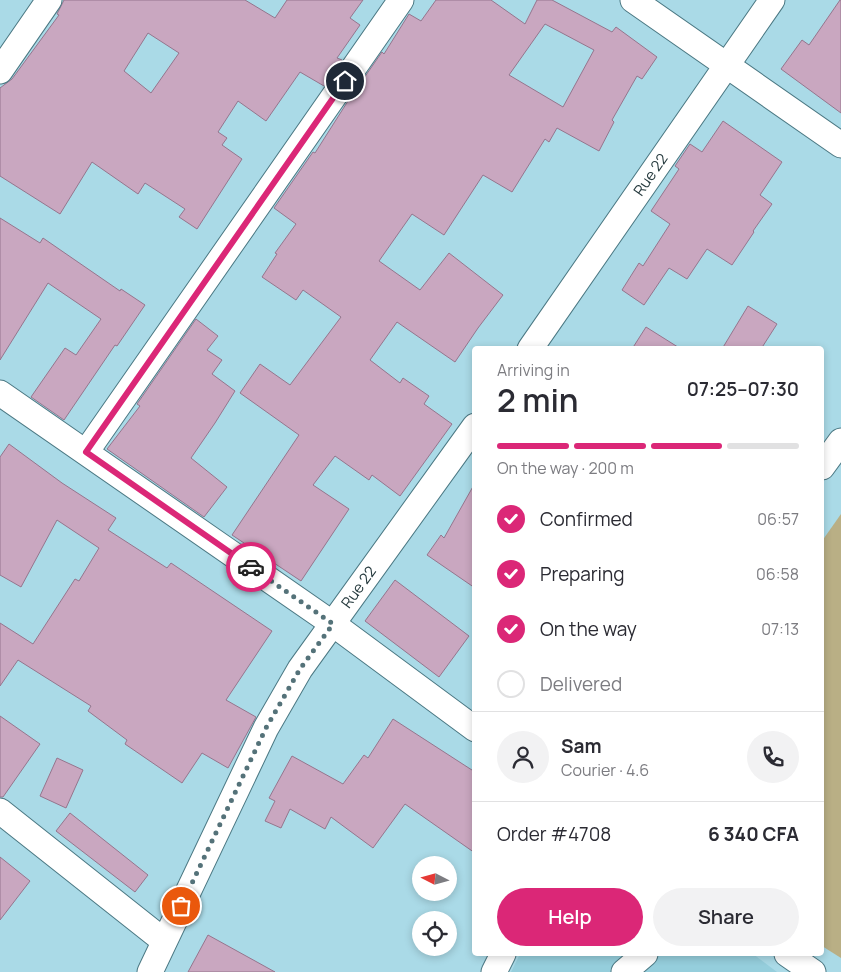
<!DOCTYPE html>
<meta charset="utf-8">
<style>
:root{--surface:#fff;--page:#f2f2f3;--text:#2b2b33;--muted:#7c7c81;--line:#e1e1e2;--accent:#db2777}
body{margin:0;font-family:Manrope,sans-serif;background:var(--page);color:var(--text);height:100vh;display:flex;flex-direction:column;font-size:19px;white-space:nowrap}
*{box-sizing:border-box;margin:0}
p{font-size:16px;color:var(--muted)}
.icon{flex:none;width:28px;height:28px;fill:none;stroke:currentColor;stroke-width:2;stroke-linecap:round;stroke-linejoin:round}
.map{position:relative;flex:1;overflow:hidden}
.side{position:absolute;left:472px;top:346px;width:352px;height:610px;display:flex;flex-direction:column;background:var(--surface);border-radius:5px;box-shadow:0 2px 8px #0003}
.side>*{flex:none}
.needle{width:32px;rotate:276deg}
.buttons{position:absolute;left:412px;top:856px;display:grid;gap:10px}
.buttons a{display:grid;place-items:center;width:45px;height:45px;border-radius:50%;background:var(--surface);box-shadow:0 2px 8px #0003;font-size:25px}
.pin{position:absolute;display:grid;place-items:center;width:42px;height:42px;color:#fff;margin:-21px;border:2px solid #fff;border-radius:50%;box-shadow:0 1px 5px #0007}
.courier{position:absolute;display:grid;place-items:center;width:50px;height:50px;margin:-25px;border:4px solid #db2777;border-radius:50%;background:#fff;color:#222;box-shadow:0 1px 6px #0007}
.headline em{font-style:normal;font-weight:600}
.headline div{display:flex;flex-direction:column-reverse}
.headline{display:flex;align-items:center;justify-content:space-between;height:85px;padding:0 25px}
h1{font-size:32px;font-weight:600;line-height:38px}
.bar{display:grid;grid-template-columns:repeat(4,1fr);gap:8px 5px;align-content:center;height:60px;padding:0 25px}
.bar i{height:6px;border-radius:4px;background:var(--line)}
.bar .selected{background:var(--accent)}
.bar p{grid-column:span 4}
.line{display:flex;align-items:center;gap:12px;padding:0 25px;border-top:1px solid var(--line)}
.line div{flex:1}
.round{display:grid;place-items:center;flex:none;width:52px;height:52px;border-radius:26px;background:var(--page)}
ol{padding:0 25px;list-style:none}
li{display:flex;align-items:center;gap:15px;height:55px}
li p{margin-inline-start:auto}
li .icon{padding:5px;border-radius:50%;background:var(--accent);color:#fff;stroke-width:4}
li:last-child{color:var(--muted)}
li i{width:28px;height:28px;border:2px solid var(--line);border-radius:50%}
.primary-button{display:flex;gap:10px;margin-top:auto;padding:10px 25px}
.primary-button a{flex:1;height:58px;border-radius:30px;background:var(--accent);color:#fff;font-size:20px;font-weight:600;line-height:58px;text-align:center}
.primary-button a+a{background:var(--page);color:var(--text)}
.map>svg:first-child{display:block}
.built{fill:#95cedc}
.green{fill:#b9af85}
.building{fill:#c9a7c0;stroke:#95758d;fill-rule:evenodd}
.lines{fill:none;stroke-linecap:round;stroke-linejoin:round}
.minor-casing{stroke:#4b7883;stroke-width:27}
.minor{stroke:#fff;stroke-width:25}
.done{stroke:#547279;stroke-width:5;stroke-dasharray:0 9}
.route{stroke:#db2777;stroke-width:6}
.labels{text-anchor:middle;stroke-width:5;stroke-linejoin:round;paint-order:stroke}
.street-label{font-size:15px;fill:#263a3e;stroke:#aadae7}
</style>
<div class="map">
<svg width="841" height="972" viewBox="0 0 841 972">
<rect width="100%" height="100%" fill="#aadae7"/>
<polygon class="built" points="520,954 753,954 777,972 511,972"/>
<polygon class="green" points="841,514 841,958 822,946 822,541"/>
<g class="building">
<path d="M64,0H245L275,18L287,0H363L350,18L360,25L337,58L342,60L324,86L300,72L266,121L238,101L218,132L227,138L222,145L242,159L197,229L179,217L185,209L145,183L138,194L92,162L60,214L0,176V88L12,79L59,15L57,14ZM148,33L179,53L151,93L124,71Z"/>
<path d="M436,0H491L525,24L537,0H552L612,32L616,27L657,57L642,79L637,76L612,120L614,122L599,151L557,128L549,142L545,139L512,192L483,175L444,235L412,214L379,261L420,290L449,253L503,295L478,328L455,362L397,322L370,360L400,383L403,378L429,396L424,404L452,424L400,496L372,475L369,480L335,456L313,485L349,509L301,581L232,535L299,435L240,393L260,364L290,385L341,317L303,290L296,300L262,277L277,254L275,253L296,224L274,208L313,152L315,153L348,101L382,52L384,54L409,14L421,21ZM545,24L594,50L563,107L509,75Z"/>
<polygon points="840,0 841,0 841,113 781,69 802,40 809,45"/>
<polygon points="723,121 782,162 760,195 772,204 753,231 754,232 732,265 707,249 687,279 669,268 644,305 622,290 639,263 643,266 670,224 651,211 679,169 675,166 690,144 702,152"/>
<polygon points="0,218 40,243 43,238 120,291 121,289 145,305 117,346 115,345 64,420 31,397 65,348 76,355 101,319 48,283 0,360"/>
<polygon points="748,306 777,324 761,349 722,349"/>
<polygon points="196,319 218,336 207,350 222,360 212,374 235,391 215,423 191,458 227,487 204,517 107,449 140,406 137,404"/>
<polygon points="646,327 681,349 632,349"/>
<polygon points="9,444 62,483 116,518 108,530 167,568 171,563 272,631 226,700 256,717 228,768 202,753 182,783 125,744 127,740 88,711 91,706 18,660 0,686 0,623 33,644 75,579 79,581 99,548 57,520 21,587 0,575 0,457"/>
<polygon points="475,483 475,588 427,555 441,535 444,538"/>
<polygon points="395,580 469,636 439,677 365,621"/>
<polygon points="0,716 40,744 3,797 0,797"/>
<polygon points="393,719 475,772 475,853 405,804 373,848 331,817 325,829 290,809 281,828 265,821 275,801 269,798 292,756 343,784 364,755 368,758"/>
<polygon points="57,758 83,770 66,808 40,796"/>
<polygon points="70,813 148,875 135,892 56,831"/>
<polygon points="0,857 30,881 0,920"/>
<polygon points="208,935 275,972 188,972"/>
</g>
<g class="lines">
<defs>
<g id="minor">
<polyline points="633,0 841,145"/>
<polyline points="0,71 49,0"/>
<path id="s1" d="M530,349L772,0"/>
<polyline points="0,393 333,624 475,729"/>
<polyline points="86,452 401,0"/>
<polyline points="822,467 841,441"/>
<polyline points="0,811 164,941"/>
<polyline points="787,954 813,972"/>
<path id="s2" d="M150,972L266,728L300,669L475,426"/>
<polyline points="494,972 503,954"/>
<polyline points="624,972 645,954"/>
</g>
</defs>
<use href="#minor" class="minor-casing"/>
<use href="#minor" class="minor"/>
</g>
<g class="lines">
<polyline class="done" points="181,906 266,728 300,669 333,624 251,567"/>
<polyline class="route" points="251,567 86,452 345,81"/>
</g>
<g class="labels">
<g class="street-label">
<text dy="5" stroke="none"><textPath href="#s1" startOffset="212">Rue 22</textPath></text>
<text dy="5" stroke="none"><textPath href="#s2" startOffset="439">Rue 22</textPath></text>
</g>
</g>
</svg>
<div class="buttons">
<a><svg class="needle" viewBox="-14 -14 28 28"><path d="M0-13l5 13h-10z" fill="#e53935"/><path d="M0 13l5-13h-10z" fill="#7c7c81"/></svg></a>
<a><svg class="icon" aria-label="locate" viewBox="0 0 24 24"><circle cx="12" cy="12" r="6"/><path d="M12 2v4M12 18v4M2 12h4M18 12h4"/></svg></a>
</div>
<div class="pin" style="left:181px;top:906px;background:#ea580c"><svg class="icon" aria-label="bag" viewBox="0 0 24 24"><path d="M5 8h14l-1 12H6zM9 8a3 3 0 0 1 6 0"/></svg></div>
<div class="pin" style="left:345px;top:81px;background:#1f2937"><svg class="icon" aria-label="home" viewBox="0 0 24 24"><path d="M3 11l9-7 9 7M6 9v11h12V9"/></svg></div>
<div class="courier" style="left:251px;top:567px"><svg class="icon" aria-label="car" viewBox="0 0 24 24"><path d="M5 17H2v-5l4-1 3-4h7l3 4 3 1v5h-3M9 17h6M6 11h13"/><circle cx="7" cy="17" r="2"/><circle cx="17" cy="17" r="2"/></svg></div>
<section class="side">
<div class="headline"><div><h1>2 min</h1><p>Arriving in</p></div><em>07:25–07:30</em></div>
<div class="bar"><i class="selected"></i><i class="selected"></i><i class="selected"></i><i></i><p>On the way · 200 m</p></div>
<ol>
<li><svg class="icon" aria-label="check" viewBox="0 0 24 24"><path d="M5 12l5 5 9-10"/></svg>Confirmed<p>06:57</p></li>
<li><svg class="icon" aria-label="check" viewBox="0 0 24 24"><path d="M5 12l5 5 9-10"/></svg>Preparing<p>06:58</p></li>
<li><svg class="icon" aria-label="check" viewBox="0 0 24 24"><path d="M5 12l5 5 9-10"/></svg>On the way<p>07:13</p></li>
<li><i></i>Delivered</li>
</ol>
<div class="line" style="height:90px"><a class="round"><svg class="icon" aria-label="person" viewBox="0 0 24 24"><circle cx="12" cy="8" r="4"/><path d="M4 21q1-7 8-7t8 7"/></svg></a><div><b>Sam</b><p>Courier · 4.6</p></div><a class="round"><svg class="icon" aria-label="phone" viewBox="0 0 24 24"><path d="M5 4h4l2 5-3 2q2 4 5 5l2-3 5 2v4C11 20 4 13 5 4z"/></svg></a></div>
<div class="line" style="height:65px"><div>Order #4708</div><b>6 340 CFA</b></div>
<div class="primary-button"><a>Help</a><a>Share</a></div>
</section>
</div>
